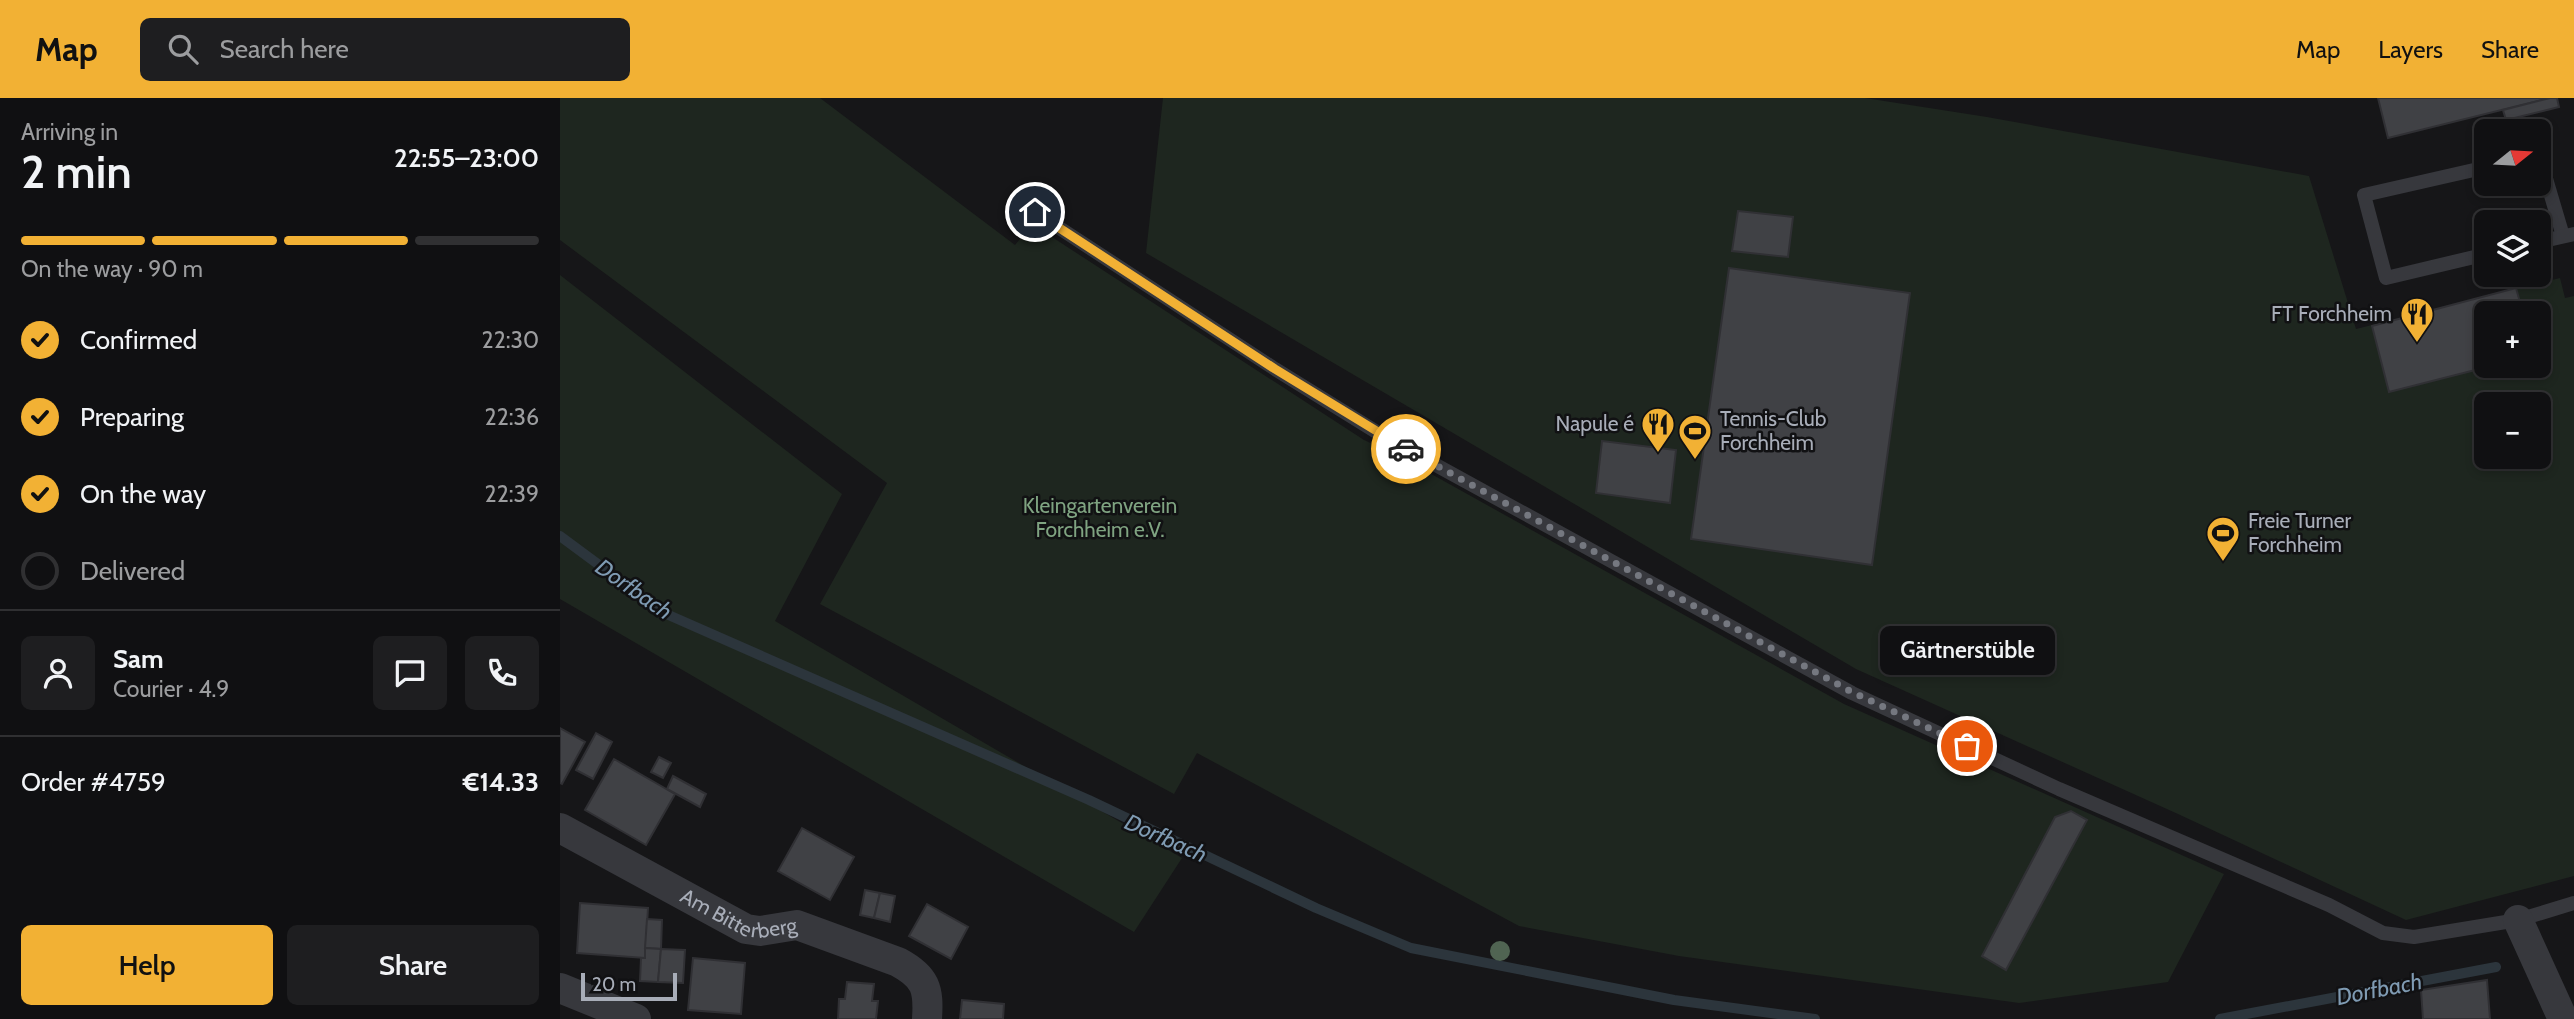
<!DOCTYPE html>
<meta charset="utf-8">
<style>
:root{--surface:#101012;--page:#1e1e20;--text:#f1f3f6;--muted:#9c9d9f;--line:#303032;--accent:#f2b134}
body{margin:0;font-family:Cabin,sans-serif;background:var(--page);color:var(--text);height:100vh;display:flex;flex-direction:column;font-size:26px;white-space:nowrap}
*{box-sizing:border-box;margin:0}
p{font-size:23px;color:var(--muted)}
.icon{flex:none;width:38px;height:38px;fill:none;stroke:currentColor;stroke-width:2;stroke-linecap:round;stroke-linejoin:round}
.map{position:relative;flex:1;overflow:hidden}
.details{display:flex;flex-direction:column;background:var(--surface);width:560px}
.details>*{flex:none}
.needle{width:46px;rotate:72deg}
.fabs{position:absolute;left:1914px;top:21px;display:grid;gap:14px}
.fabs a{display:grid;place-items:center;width:77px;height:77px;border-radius:10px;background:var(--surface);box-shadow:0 4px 10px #0003,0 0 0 2px var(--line);font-size:35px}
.scale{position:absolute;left:21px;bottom:18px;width:96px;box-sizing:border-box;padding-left:7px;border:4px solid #a8adb8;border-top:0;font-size:19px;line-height:24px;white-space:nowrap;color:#a8adb8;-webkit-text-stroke:5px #111113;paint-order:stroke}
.pin{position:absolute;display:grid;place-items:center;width:60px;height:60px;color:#fff;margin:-30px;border:4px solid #fff;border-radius:50%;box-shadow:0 2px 7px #0007}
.courier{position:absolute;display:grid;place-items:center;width:70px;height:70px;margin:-35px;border:5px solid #f2b134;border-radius:50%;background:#fff;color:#222;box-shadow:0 2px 9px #0007}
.bubble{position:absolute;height:49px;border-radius:10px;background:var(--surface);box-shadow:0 4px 10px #0003,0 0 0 2px var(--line);font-size:23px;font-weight:600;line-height:49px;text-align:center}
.summary em{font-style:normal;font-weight:600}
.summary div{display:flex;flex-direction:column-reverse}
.summary{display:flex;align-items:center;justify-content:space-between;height:119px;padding:0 21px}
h1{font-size:46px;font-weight:600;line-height:52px}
.bar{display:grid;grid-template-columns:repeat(4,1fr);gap:10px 7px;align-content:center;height:84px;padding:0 21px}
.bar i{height:9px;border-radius:5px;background:var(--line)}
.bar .active{background:var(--accent)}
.bar p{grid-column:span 4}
.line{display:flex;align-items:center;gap:18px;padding:0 21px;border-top:2px solid var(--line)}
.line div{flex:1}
.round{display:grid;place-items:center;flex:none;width:74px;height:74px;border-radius:10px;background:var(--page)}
ol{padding:0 21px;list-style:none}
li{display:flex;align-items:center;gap:21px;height:77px}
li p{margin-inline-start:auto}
li .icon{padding:7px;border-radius:50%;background:var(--accent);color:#111;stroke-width:4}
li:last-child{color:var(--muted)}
li i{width:38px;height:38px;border:4px solid var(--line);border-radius:50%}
.cta{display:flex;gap:14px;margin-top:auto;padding:14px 21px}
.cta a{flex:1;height:80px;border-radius:10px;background:var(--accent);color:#111;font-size:28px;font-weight:600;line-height:80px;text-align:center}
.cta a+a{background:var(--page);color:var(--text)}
header{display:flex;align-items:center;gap:42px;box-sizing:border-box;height:98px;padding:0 35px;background:var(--accent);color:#111}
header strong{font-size:33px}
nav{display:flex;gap:38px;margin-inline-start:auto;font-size:24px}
.search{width:490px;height:63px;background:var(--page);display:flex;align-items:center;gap:18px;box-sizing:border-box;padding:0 24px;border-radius:10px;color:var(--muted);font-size:26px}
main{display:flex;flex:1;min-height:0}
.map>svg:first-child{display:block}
.green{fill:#1e261f;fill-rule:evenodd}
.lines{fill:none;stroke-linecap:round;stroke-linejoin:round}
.stream{stroke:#2c353c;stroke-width:10}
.building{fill:#404145;stroke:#303034;stroke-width:2}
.lane{stroke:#37383d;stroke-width:14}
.street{stroke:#37383d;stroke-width:30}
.tree{fill:#506452}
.done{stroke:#757880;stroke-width:7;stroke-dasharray:0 12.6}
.route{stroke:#f2b134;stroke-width:9}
.labels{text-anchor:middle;stroke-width:5;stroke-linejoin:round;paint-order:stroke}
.poi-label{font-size:21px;fill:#a8adb8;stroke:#111113;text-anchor:end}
.park-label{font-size:21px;fill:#7fa381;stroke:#111113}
.street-label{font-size:21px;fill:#a8adb8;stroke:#111113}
.water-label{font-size:23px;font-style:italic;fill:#7f9bb3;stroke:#111113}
</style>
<header>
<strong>Map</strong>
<div class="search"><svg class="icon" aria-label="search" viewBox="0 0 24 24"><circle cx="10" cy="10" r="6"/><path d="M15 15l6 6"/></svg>Search here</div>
<nav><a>Map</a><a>Layers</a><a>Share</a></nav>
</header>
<main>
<section class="details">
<div class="summary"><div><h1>2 min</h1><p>Arriving in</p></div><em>22:55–23:00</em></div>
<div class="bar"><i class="active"></i><i class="active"></i><i class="active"></i><i></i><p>On the way · 90 m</p></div>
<ol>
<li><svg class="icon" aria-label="check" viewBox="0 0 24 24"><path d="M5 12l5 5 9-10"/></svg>Confirmed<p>22:30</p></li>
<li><svg class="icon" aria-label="check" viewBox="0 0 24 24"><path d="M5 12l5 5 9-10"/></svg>Preparing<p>22:36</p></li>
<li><svg class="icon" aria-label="check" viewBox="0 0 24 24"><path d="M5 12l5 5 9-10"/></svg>On the way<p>22:39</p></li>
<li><i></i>Delivered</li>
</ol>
<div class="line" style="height:126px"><a class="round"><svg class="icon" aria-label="person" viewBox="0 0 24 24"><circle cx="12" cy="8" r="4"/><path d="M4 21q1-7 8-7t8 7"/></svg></a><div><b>Sam</b><p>Courier · 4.9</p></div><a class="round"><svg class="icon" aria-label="chat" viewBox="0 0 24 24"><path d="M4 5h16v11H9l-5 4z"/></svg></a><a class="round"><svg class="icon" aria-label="phone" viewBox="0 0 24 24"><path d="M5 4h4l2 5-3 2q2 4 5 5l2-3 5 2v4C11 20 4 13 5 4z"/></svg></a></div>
<div class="line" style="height:91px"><div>Order #4759</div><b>€14.33</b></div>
<div class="cta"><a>Help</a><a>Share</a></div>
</section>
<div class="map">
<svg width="2014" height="921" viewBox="0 0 2014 921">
<rect width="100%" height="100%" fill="#161618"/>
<g class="green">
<polygon points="0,0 260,0 455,147 472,126 804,342 839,358 1284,606 1664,776 1608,884 1459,905 1119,858 959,828 637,655 614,696 260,506 327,385 0,142"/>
<path d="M603,0H1305L1427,19L1749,78L1796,231L2000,180L2005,200L2014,198V778L1846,822L1618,716L1296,571L586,155ZM1927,215H1979V268H1927ZM1927,306H1979V359H1927Z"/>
<polygon points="0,177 282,396 215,523 622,760 574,834 0,501"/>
</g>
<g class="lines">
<g class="stream">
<polyline points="0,438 104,515 529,702 756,810 851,850 1114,902 1255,921"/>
<polyline points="1660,921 1936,869"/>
</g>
</g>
<g class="building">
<polygon points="1818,0 1990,0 1828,40"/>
<polygon points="1990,0 1997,0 1999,9 1946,22 1943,12"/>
<polygon points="1178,113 1233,119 1228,159 1172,153"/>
<polygon points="1169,170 1350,195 1312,467 1131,441"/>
<polygon points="1956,190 1963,215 1927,215 1927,268 1931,268 1829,294 1812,228"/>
<polygon points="1042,343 1116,352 1110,405 1036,395"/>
<polygon points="0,630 25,644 2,686 0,685"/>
<polygon points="36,635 52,644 33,681 16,672"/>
<polygon points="99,659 111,665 103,680 91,674"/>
<polygon points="54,661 115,696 86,747 25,712"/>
<polygon points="113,678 146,696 140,709 107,691"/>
<polygon points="1511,713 1527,722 1446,872 1422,858 1495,719"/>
<polygon points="242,730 294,759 270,802 218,773"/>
<polygon points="305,792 320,795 314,820 300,817"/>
<polygon points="320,795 335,798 330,824 314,820"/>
<polygon points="20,805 88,810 85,860 17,855"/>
<polygon points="367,806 408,829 391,861 349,838"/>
<polygon points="87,821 102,822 101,851 85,850"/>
<polygon points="85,850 101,851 98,884 80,883 81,860 85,860"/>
<polygon points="101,851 125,852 123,885 98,884"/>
<polygon points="133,860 185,865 181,916 128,912"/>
<polygon points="1927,882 1930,921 1863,921 1861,892"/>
<polygon points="287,884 314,886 312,903 318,903 316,921 278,921 279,901 285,901"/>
<polygon points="402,902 444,906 443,921 400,921"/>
</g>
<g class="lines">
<g class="lane">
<polyline points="1979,57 2003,138"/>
<polyline points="1927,69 1804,97 1826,180 1927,156"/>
<polyline points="475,114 715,271 823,338 1292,595 1499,691 1769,807 1823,835 1854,839 1958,822 2014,805"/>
<polyline points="1979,144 2014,136"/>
</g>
<g class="street">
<path id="s1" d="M0,730L186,831L200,833L237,827L338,864C366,879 369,891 367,921"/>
<polyline points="1958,822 2003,921"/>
<polyline points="0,890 76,921"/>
</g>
</g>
<circle class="tree" cx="940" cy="853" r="10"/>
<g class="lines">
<polyline class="done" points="846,351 1292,594 1407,648"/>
<polyline class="route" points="475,114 715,271 846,351"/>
</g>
<defs>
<symbol id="restaurant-pin" viewBox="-11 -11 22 30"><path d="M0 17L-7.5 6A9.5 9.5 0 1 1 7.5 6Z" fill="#f2b134" stroke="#111113"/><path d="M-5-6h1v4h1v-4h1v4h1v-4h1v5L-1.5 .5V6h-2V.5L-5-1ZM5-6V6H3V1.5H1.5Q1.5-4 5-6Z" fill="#111"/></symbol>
<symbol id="stadium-pin" viewBox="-11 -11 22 30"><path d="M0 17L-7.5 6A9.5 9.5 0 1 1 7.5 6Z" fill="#f2b134" stroke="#111113"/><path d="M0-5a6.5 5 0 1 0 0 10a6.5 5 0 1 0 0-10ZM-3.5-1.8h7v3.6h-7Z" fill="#111"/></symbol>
</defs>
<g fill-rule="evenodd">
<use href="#restaurant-pin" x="1838" y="197" width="38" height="52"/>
<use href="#restaurant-pin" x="1079" y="307" width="38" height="52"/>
<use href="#stadium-pin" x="1116" y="314" width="38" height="52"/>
<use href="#stadium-pin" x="1644" y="416" width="38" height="52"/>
</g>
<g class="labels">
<g class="poi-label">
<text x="1832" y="223">FT Forchheim</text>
<text x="1160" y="328" text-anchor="start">Tennis-Club<tspan x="1160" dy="24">Forchheim</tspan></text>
<text x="1074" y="333">Napule é</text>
<text x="1688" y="430" text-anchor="start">Freie Turner<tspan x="1688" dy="24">Forchheim</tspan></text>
</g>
<g class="park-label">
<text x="540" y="415">Kleingartenverein<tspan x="540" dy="24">Forchheim e.V.</tspan></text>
</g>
<g class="street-label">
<text dy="7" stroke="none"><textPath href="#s1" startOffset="201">Am Bitterberg</textPath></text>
</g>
<g class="water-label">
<text transform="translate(74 491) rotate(35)" y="8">Dorfbach</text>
<text transform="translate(606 740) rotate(24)" y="8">Dorfbach</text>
<text transform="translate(1819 891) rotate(-11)" y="8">Dorfbach</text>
</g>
</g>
</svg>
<div class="fabs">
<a><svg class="needle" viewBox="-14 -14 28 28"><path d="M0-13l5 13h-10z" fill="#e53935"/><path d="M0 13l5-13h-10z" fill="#9c9d9f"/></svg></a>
<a><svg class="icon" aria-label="layers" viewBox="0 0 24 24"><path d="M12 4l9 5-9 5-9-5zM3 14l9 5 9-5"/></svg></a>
<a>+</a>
<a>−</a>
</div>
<div class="scale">20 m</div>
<div class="pin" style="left:1407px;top:648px;background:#ea580c"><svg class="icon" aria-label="bag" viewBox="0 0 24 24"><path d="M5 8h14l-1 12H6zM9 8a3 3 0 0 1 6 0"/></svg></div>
<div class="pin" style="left:475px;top:114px;background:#1f2937"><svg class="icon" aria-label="home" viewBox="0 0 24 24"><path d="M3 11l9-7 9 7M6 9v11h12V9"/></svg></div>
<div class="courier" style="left:846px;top:351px"><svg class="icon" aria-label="car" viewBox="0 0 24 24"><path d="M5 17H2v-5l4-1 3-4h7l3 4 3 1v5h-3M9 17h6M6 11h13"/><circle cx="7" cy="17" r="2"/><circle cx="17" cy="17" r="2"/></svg></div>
<div class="bubble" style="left:1320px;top:528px;width:175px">Gärtnerstüble</div>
</div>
</main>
